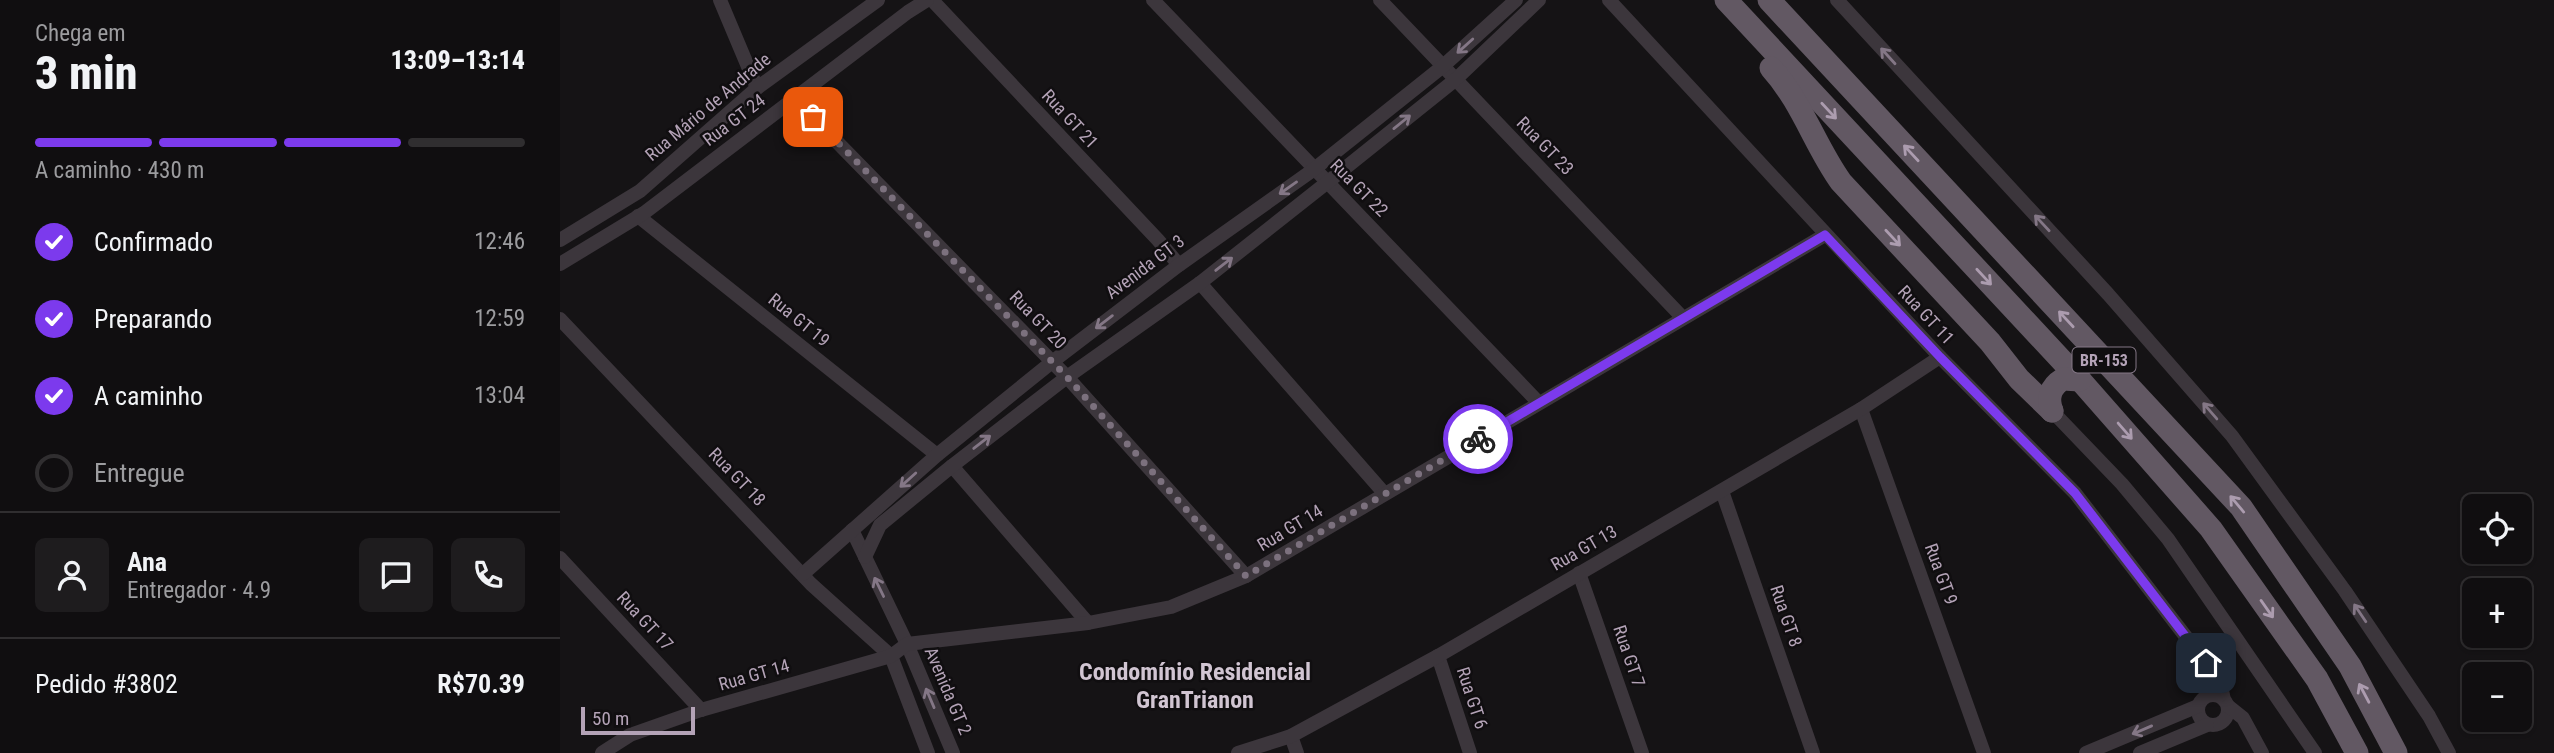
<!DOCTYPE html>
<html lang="pt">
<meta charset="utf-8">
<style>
:root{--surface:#100e10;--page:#1e1c1e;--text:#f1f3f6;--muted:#9c9c9f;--line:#302e30;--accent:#7c3aed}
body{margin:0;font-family:"Roboto Condensed",sans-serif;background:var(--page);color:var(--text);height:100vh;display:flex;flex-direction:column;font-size:26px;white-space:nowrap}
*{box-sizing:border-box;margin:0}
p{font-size:23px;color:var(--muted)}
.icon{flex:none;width:38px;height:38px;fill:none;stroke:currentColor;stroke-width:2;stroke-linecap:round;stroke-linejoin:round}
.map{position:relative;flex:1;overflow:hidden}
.drawer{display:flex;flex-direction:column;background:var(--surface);width:560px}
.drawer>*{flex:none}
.fabs{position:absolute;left:1902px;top:494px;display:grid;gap:14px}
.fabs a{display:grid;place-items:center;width:70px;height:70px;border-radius:10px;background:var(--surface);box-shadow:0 2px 5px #0004,0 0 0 2px var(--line);font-size:35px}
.scale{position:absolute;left:21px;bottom:18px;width:114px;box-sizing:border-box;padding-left:7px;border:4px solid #b4a3b7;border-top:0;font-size:19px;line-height:24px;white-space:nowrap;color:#b4a3b7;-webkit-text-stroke:5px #100e10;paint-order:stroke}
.pin{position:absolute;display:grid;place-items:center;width:60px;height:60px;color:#fff;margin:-30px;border-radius:14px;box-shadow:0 4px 10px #0006}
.courier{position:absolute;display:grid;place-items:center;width:70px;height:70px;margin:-35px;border:5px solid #7c3aed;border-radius:50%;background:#fff;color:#222;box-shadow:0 2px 9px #0007}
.summary em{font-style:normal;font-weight:800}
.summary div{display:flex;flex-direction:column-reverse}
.summary{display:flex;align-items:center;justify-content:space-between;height:119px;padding:0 35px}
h1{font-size:46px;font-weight:800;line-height:52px}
.bar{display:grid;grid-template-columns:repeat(4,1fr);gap:10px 7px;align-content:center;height:84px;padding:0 35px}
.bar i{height:9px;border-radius:5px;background:var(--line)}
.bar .on{background:var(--accent)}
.bar p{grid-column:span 4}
.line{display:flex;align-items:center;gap:18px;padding:0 35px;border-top:2px solid var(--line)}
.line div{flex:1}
.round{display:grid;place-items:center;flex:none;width:74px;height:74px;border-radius:10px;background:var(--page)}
ol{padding:0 35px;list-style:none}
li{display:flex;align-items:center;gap:21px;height:77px}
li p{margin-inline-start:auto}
li .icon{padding:7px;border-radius:50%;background:var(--accent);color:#fff;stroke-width:4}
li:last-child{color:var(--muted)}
li i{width:38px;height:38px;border:4px solid var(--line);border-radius:50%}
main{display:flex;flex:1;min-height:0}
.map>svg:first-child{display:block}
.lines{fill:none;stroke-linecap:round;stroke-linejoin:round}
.minor{stroke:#3c363c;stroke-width:14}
.trunk{stroke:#625863;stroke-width:23}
.oneway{stroke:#847786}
.oneway2{stroke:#ac9caf}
.done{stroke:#7c717e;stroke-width:7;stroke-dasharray:0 12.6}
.route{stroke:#7c3aed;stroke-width:9}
.labels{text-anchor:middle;stroke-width:5;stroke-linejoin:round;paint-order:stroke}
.shield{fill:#100e10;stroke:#837685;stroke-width:2}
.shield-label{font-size:16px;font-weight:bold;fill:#b4a3b7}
.street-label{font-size:18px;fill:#b4a3b7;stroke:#100e10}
.district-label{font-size:24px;font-weight:bold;fill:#d1c5d2;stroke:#100e10}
</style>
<main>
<section class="drawer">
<div class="summary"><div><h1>3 min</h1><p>Chega em</p></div><em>13:09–13:14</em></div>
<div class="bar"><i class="on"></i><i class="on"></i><i class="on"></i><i></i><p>A caminho · 430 m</p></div>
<ol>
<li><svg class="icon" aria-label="check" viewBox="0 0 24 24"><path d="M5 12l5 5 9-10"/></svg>Confirmado<p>12:46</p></li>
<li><svg class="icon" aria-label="check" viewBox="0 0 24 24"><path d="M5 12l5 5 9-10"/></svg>Preparando<p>12:59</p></li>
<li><svg class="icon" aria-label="check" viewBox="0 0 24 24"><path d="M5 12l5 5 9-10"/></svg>A caminho<p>13:04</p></li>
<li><i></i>Entregue</li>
</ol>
<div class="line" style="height:126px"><a class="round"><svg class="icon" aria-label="person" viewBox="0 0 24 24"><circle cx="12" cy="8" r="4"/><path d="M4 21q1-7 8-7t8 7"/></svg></a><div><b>Ana</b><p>Entregador · 4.9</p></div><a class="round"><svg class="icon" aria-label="chat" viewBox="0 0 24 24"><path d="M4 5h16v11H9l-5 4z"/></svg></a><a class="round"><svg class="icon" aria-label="phone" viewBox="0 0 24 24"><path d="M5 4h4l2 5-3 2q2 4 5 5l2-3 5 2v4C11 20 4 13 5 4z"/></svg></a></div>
<div class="line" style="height:91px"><div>Pedido #3802</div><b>R$70.39</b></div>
</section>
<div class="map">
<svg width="1994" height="753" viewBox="0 0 1994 753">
<rect width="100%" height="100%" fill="#151315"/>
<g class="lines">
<g class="minor">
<polyline points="160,0 197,88"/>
<polyline points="372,0 598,240 619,265"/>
<polyline points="593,0 979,403"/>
<polyline points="820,0 1123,318"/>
<polyline points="1049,0 1380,357 1515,493 1660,681 1664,700"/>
<polyline points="1277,0 1548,294 1672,436 1785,591 1869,716 1889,753"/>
<polyline points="235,99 507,377 686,576"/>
<polyline points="78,216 377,455"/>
<polyline points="0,240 80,191 197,88 318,0"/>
<polyline points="0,264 84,213 348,12 367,0"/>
<polyline points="640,283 824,493"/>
<polyline points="0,319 251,584 331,656 368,753"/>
<polyline points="1301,409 1424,753"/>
<polyline points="1492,411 1562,484 1608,539 1755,753"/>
<polyline points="392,466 528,623"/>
<polyline points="1162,491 1253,753"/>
<polyline points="292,530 347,644 393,753"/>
<polyline points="305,557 320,525 392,466 507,377 640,283 769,181 895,80 979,0"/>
<polyline points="0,558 141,710"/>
<polyline points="1019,573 1082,753"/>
<polyline points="243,574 377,455 492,362 619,265 753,170 882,67 956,0"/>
<polyline points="878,656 910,753"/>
<circle cx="1653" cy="710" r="15"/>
<polyline points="1668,706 1683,718 1702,753"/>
<polyline points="731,736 737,753"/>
<polyline points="42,753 70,735 141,710 331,656 347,644 528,623 611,607 686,576 1265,235"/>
<polyline points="678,753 731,736 878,656 1301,409 1380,357"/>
<polyline points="1526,753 1638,706"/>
<polyline points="1580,753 1647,725"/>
</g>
<g class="trunk">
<polyline points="1166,0 1520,380 1651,529 1757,679 1797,753"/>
<polyline points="1209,0 1681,507 1790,666 1836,753"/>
<path d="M1211,68C1242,102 1255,146 1281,182L1430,342L1459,379L1492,411"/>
<path d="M1492,411C1487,398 1490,387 1503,379L1520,380"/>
</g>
</g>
<defs><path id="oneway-shaft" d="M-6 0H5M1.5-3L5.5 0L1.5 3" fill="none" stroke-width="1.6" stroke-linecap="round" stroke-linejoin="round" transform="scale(1.75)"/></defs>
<g class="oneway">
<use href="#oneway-shaft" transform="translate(905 46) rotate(138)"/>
<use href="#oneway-shaft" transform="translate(1328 56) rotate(-132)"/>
<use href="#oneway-shaft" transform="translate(842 122) rotate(-39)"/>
<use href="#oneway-shaft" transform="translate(728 188) rotate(145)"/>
<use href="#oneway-shaft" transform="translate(1482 223) rotate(-133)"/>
<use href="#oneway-shaft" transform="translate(664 264) rotate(-38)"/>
<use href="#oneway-shaft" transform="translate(544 322) rotate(143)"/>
<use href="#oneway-shaft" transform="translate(1650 411) rotate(-131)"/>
<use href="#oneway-shaft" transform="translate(422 442) rotate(-38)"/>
<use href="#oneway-shaft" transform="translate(348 480) rotate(138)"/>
<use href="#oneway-shaft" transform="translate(319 587) rotate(-116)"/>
<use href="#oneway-shaft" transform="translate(1800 613) rotate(-124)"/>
<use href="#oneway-shaft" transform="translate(370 698) rotate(-113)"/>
<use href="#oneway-shaft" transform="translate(1582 730) rotate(157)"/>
</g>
<g class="oneway2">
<use href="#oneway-shaft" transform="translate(1269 111) rotate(47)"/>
<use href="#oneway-shaft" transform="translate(1351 153) rotate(-133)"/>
<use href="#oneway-shaft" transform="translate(1333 238) rotate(47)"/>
<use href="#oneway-shaft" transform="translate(1424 277) rotate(47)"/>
<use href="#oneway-shaft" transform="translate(1506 319) rotate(-133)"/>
<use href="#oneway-shaft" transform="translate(1565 431) rotate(49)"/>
<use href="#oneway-shaft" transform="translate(1677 504) rotate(-130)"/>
<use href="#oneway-shaft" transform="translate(1707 609) rotate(55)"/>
<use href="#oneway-shaft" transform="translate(1804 693) rotate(-118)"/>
</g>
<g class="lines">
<polyline class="done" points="253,117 507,377 686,576 918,439"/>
<polyline class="route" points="918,439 1265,235 1380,357 1515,493 1646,663"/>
</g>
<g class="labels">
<rect class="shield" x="1512.5" y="347.5" width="63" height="25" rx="5"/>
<g class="shield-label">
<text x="1544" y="366">BR-153</text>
</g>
<g class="street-label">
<text transform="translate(148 107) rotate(-40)" y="6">Rua Mário de Andrade</text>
<text transform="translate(510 119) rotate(47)" y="6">Rua GT 21</text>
<text transform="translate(174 120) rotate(-37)" y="6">Rua GT 24</text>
<text transform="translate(985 146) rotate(46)" y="6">Rua GT 23</text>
<text transform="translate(799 188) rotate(45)" y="6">Rua GT 22</text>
<text transform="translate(585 267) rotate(-37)" y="6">Avenida GT 3</text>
<text transform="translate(1366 315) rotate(47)" y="6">Rua GT 11</text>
<text transform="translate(239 320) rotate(39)" y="6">Rua GT 19</text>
<text transform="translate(478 320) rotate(46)" y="6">Rua GT 20</text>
<text transform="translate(177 477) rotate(46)" y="6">Rua GT 18</text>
<text transform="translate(730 528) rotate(-31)" y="6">Rua GT 14</text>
<text transform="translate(1024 548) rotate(-30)" y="6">Rua GT 13</text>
<text transform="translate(1381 574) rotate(70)" y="6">Rua GT 9</text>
<text transform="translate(1226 616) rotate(71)" y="6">Rua GT 8</text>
<text transform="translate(85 621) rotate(47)" y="6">Rua GT 17</text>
<text transform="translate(1069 656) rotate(71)" y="6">Rua GT 7</text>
<text transform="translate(194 675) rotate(-16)" y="6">Rua GT 14</text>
<text transform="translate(388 691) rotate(67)" y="6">Avenida GT 2</text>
<text transform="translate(912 698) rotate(72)" y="6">Rua GT 6</text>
</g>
<g class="district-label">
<text x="635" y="680">Condomínio Residencial<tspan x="635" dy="28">GranTrianon</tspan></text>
</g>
</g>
</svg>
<div class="fabs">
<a><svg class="icon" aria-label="locate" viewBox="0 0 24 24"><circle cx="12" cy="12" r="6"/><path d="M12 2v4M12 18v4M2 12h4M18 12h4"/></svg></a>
<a>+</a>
<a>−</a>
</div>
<div class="scale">50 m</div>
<div class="pin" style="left:253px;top:117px;background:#ea580c"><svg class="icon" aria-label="bag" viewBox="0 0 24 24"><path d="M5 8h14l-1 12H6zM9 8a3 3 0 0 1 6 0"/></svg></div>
<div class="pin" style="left:1646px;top:663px;background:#1f2937"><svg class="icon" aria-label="home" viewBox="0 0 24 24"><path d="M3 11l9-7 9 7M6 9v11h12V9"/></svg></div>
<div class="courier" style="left:918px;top:439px"><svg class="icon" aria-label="bike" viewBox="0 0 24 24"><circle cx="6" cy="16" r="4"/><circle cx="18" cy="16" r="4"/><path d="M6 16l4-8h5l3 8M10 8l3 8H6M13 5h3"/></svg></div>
</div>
</main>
